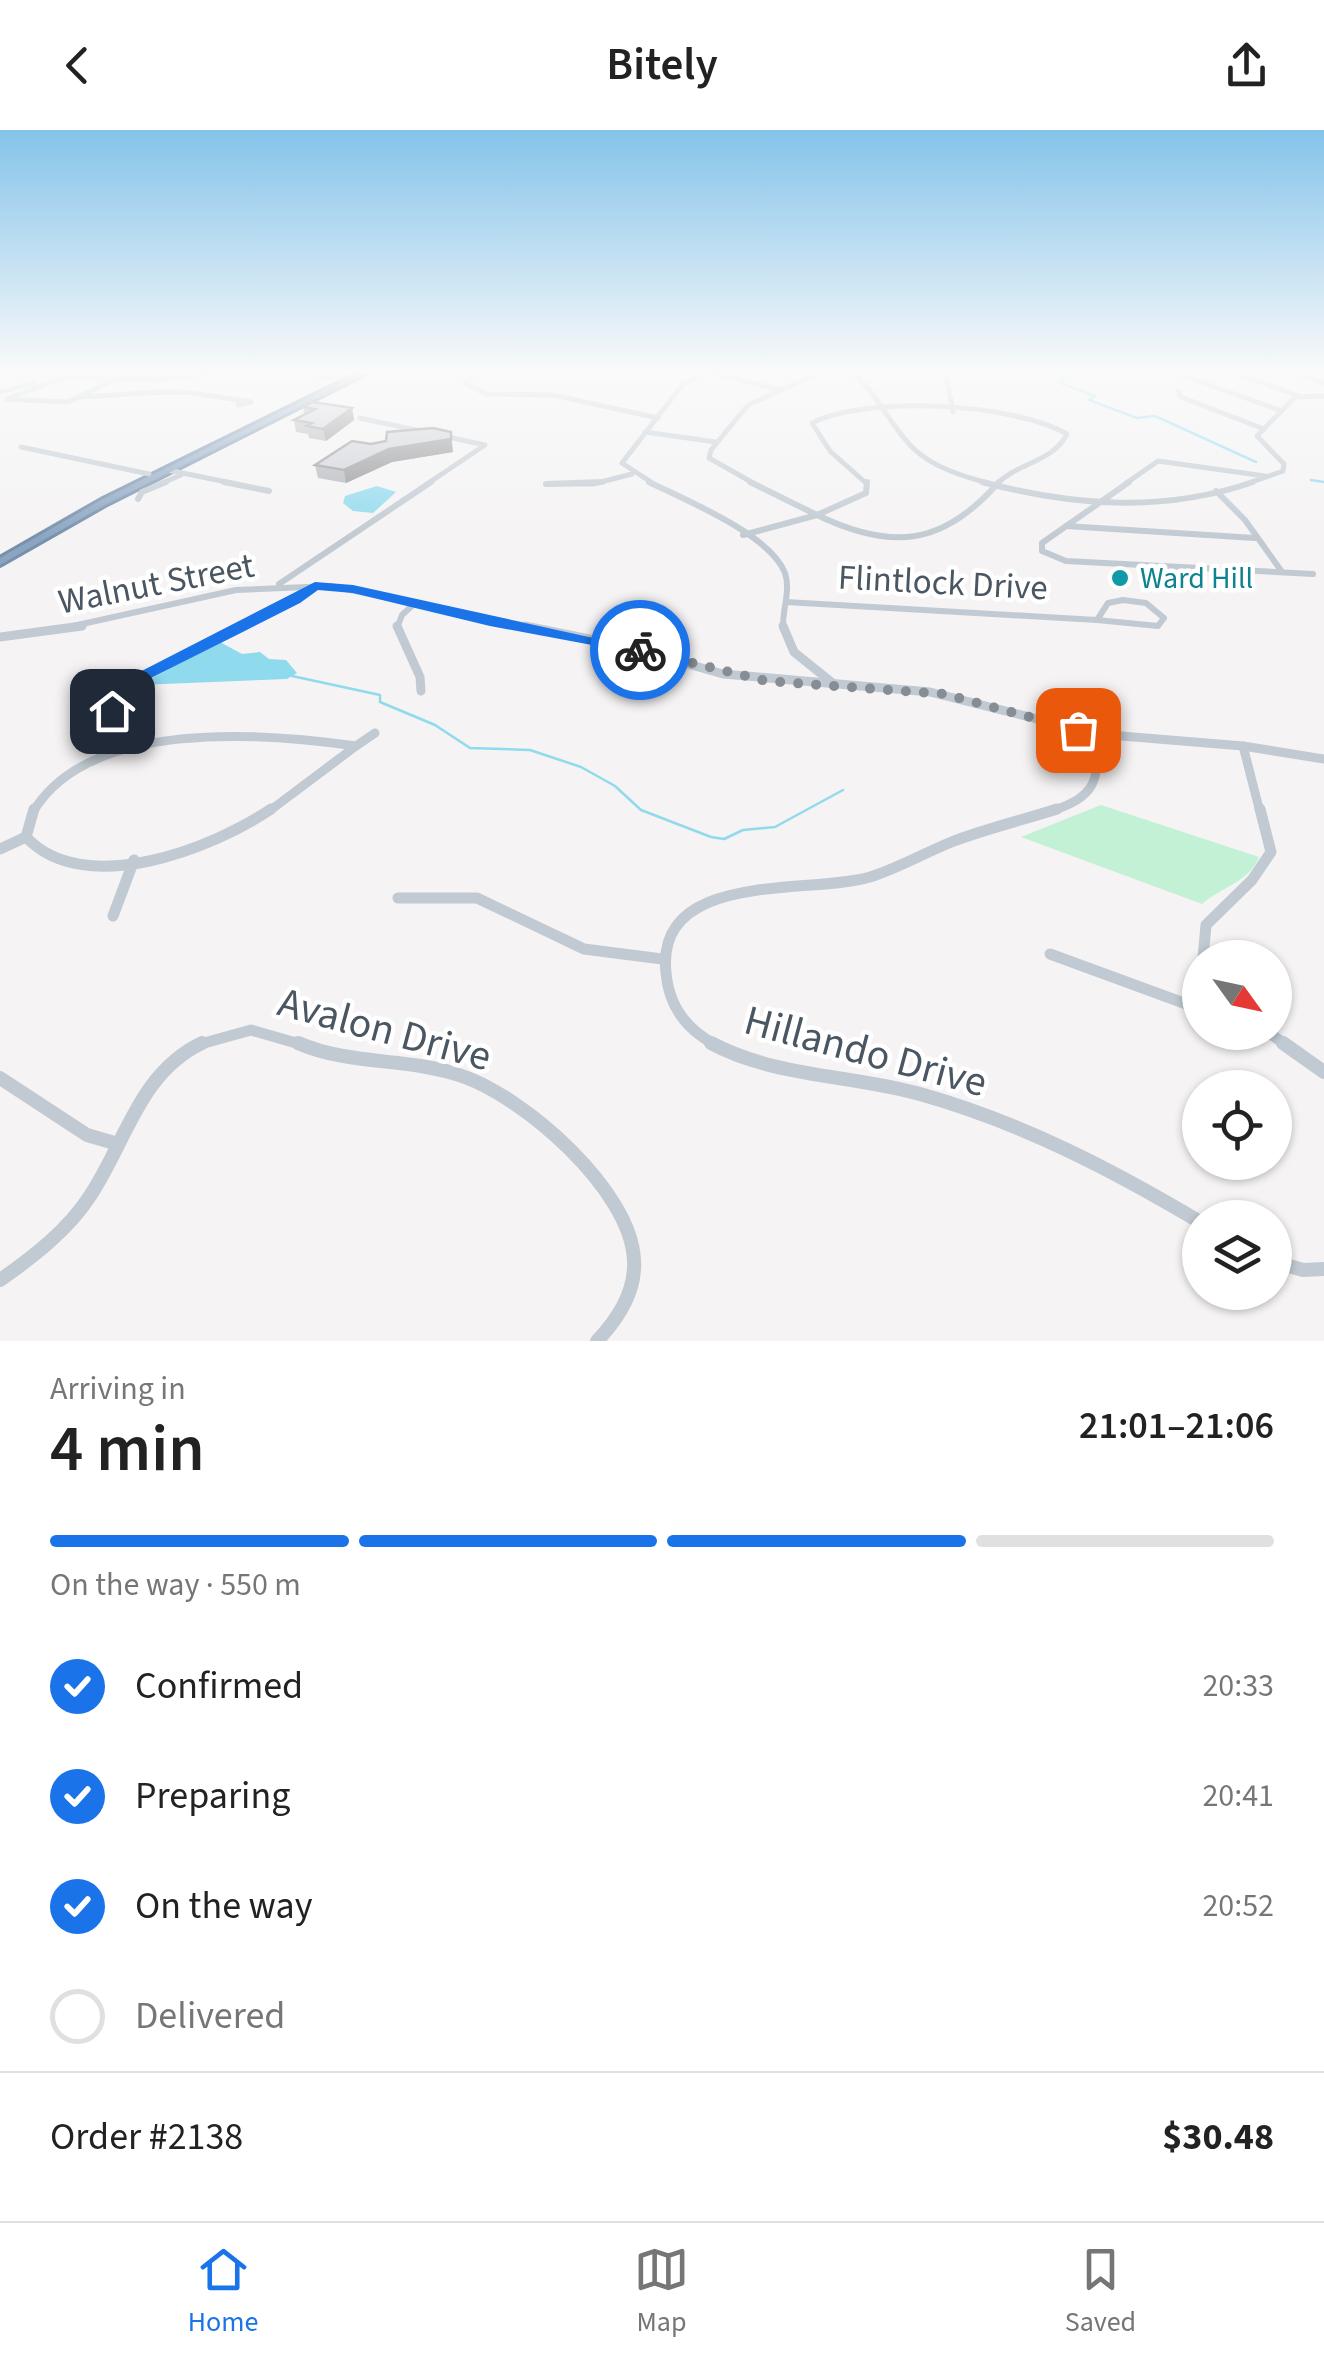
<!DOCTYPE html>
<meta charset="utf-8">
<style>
:root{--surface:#fff;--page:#f2f2f2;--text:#222;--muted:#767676;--line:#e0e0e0;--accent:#1a73e8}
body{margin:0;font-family:"Source Sans 3",sans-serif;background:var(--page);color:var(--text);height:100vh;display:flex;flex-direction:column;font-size:38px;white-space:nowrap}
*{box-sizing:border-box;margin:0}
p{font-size:32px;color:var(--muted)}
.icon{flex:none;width:55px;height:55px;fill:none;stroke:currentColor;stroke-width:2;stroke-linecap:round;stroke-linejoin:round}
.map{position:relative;height:1211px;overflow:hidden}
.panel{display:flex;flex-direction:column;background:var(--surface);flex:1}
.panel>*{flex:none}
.needle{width:65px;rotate:123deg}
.tools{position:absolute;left:1182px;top:810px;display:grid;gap:20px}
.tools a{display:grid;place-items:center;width:110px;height:110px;border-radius:50%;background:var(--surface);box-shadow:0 2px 8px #0004;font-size:50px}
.pin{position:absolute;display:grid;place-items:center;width:85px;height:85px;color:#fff;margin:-42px;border-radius:20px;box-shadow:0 5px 15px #0006}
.courier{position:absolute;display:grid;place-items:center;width:100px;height:100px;margin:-50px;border:8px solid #1a73e8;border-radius:50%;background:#fff;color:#222;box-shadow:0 2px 12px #0007}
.overview em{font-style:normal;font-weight:600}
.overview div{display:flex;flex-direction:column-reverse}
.overview{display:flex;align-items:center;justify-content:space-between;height:170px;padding:0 50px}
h1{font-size:65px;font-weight:600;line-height:75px}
.bar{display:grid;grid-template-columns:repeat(4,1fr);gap:15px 10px;align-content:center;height:120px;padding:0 50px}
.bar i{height:12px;border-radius:8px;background:var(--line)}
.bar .current{background:var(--accent)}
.bar p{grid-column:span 4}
.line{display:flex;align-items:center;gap:25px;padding:0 50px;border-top:2px solid var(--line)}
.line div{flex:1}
ol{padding:0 50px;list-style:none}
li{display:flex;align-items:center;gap:30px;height:110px}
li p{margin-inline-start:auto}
li .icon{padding:10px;border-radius:50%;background:var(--accent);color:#fff;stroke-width:4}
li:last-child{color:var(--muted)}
li i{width:55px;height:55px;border:5px solid var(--line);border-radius:50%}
header{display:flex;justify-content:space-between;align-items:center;height:130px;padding:0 50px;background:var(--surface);font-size:45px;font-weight:600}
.tabs{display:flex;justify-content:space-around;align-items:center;height:140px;border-top:2px solid var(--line);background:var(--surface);font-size:28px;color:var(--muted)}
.tabs a{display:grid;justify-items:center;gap:5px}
.tabs .current{color:var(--accent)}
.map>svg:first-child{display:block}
.green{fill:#c3f1d5}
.water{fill:#90daee}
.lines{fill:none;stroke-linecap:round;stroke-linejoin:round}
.stream{stroke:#90daee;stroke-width:2.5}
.highway-casing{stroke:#7690ad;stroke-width:6}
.minor-far4{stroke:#c1cad2;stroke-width:5}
.minor-far3{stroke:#c1cad2;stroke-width:6}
.minor-far2{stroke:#c1cad2;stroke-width:9}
.minor-far1{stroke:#c1cad2;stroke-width:11}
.minor{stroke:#c1cad2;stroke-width:14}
.highway{fill:#8ba5c1;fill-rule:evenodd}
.wall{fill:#b0b2b7}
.shaded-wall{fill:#909195}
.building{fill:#cdcfd5;stroke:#909195;stroke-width:2.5}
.route{fill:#1a73e8}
.done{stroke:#868d94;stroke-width:10;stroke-dasharray:0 18}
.culture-dot{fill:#0f9aa8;stroke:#fff;stroke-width:4}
.labels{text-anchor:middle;stroke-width:9;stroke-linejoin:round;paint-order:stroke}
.far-culture-label{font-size:30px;fill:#0d838f;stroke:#fff;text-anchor:start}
.street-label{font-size:35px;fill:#4a5661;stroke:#fff}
.near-street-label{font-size:42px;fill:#4a5661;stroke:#fff}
</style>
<header><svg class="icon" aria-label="back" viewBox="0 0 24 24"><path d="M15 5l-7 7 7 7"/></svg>Bitely<svg class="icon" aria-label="share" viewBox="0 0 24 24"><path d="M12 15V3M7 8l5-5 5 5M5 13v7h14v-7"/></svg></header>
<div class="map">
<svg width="1324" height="1211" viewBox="0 0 1324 1211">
<rect width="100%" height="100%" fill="#f5f3f3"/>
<path class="green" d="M1101,675L1259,727C1249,752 1220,758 1202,774L1021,707Z"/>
<g class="water">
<polygon points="377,356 396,362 373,383 353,381 343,373 345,366"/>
<polygon points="220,512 242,524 260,522 269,529 286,530 297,543 287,549 139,555"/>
</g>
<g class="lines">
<g class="stream">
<polyline points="1048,240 1065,249 1058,252 1095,266 1089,270 1137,288 1155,286 1256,332"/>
<polyline points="1311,350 1324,352"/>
<polyline points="292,546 380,565 380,572 435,595 470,618 530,620 581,637 615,656 641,680 711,707 724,709 743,700 775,697 843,660"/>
</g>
<defs>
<polygon id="highway" points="365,240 373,240 107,374 0,435 0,428 101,370"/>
</defs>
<use href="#highway" class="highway-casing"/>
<g class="minor-far4">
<polyline points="32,240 55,247"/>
<polyline points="293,240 331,248"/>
<polyline points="479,240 465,253 486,264 553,265 658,288"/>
<path d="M850,240C877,262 889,295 914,319C934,338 965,347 992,354"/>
<polyline points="945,240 953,282"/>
<polyline points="1167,240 1282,281"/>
<polyline points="1227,240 1299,266"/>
<polyline points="1284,240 1324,253"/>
<polyline points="705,241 780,260"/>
<polyline points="0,242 8,240"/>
<polyline points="55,247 62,248 7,269 68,272 116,249"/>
<polyline points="62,248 161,249 239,240"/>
<polyline points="171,261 143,263 186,262 251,272 238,275 239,271"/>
<polyline points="1178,261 1181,267 1264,299"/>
<polyline points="0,262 33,253"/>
<polyline points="81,267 143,263"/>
<polyline points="360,288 485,315 427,354"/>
<polyline points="645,302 716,312"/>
<polyline points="21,317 149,344"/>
<polyline points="168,340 236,354"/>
<polyline points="160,354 181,345"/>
<polyline points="546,354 593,354 632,344"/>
<polyline points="654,354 622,333 683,254 710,240"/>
<polyline points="755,354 709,328 711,320 748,275 826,240"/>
<path d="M867,354L830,321L812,293C868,265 1013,273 1067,304C1052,333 1018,332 997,354"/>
<polyline points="1125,354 1158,331 1265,346"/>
<polyline points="1246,354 1283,341 1284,334 1257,306 1295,267 1324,266"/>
</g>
<g class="minor-far3">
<polyline points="224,352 269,361"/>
<path d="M649,352C685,370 770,404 785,443C791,460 782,481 783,498"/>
<polyline points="750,352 817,385"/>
<path d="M982,352C1074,376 1163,383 1253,352"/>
<polyline points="1129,352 1042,413 1042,421 1066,431 1313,444"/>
<polyline points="546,354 602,352"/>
<polyline points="1216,361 1245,390 1282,442"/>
<polyline points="138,369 142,362 166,352"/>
<path d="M817,385C892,421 943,416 999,352"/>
<polyline points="817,385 866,363 867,352"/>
<polyline points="1066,396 1255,408"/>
<polyline points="743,405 817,385"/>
<polyline points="279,454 431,352"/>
<polygon points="1123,470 1146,473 1164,488 1158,496 1097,490 1108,473"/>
<polyline points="786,472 1097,490"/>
<polyline points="64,498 236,460 330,456 537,498"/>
<polyline points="240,498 315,456"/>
<polyline points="397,498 402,485 415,473"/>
</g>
<g class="minor-far2">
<polyline points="397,496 420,547 421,561"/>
<polyline points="525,496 629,517 723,544 930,562 1097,604 1243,616 1324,629"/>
<polyline points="783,496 794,522 835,555"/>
<polyline points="0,507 82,496"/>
<polyline points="123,616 112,581 134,551 245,496"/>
<polyline points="356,616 375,603"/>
<polyline points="1243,616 1260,682"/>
<path d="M33,682C89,588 264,603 356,616L268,682"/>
<path d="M1049,682C1097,666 1099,652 1097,604"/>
</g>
<g class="minor-far1">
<path d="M34,679L26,707C84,769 212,719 271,679"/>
<polyline points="0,719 26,707"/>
<polyline points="398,768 477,768 584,819 662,829"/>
<polyline points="113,786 134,730"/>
<polyline points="1050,824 1200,879"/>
<polyline points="1203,828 1206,795 1252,750 1271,722 1260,679"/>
<polyline points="1268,902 1286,915"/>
<polyline points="197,915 251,900 303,915"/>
<path d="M716,915C687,900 669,877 666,843C655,739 811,765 870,747C899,738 926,722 954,711C988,698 1023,690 1057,679"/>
</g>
<g class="minor">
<path d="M298,913C351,936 408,927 462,946C524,967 631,1060 634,1130C636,1161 618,1189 597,1211"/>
<path d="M711,913C774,947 852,945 920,964C1020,992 1111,1039 1200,1092"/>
<polyline points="1283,913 1324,942"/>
<polyline points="0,948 87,1005 118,1014"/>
<polyline points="1275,1132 1303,1140 1324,1139"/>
<path d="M0,1150C33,1127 68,1100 90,1066C126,1012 139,943 202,913"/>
</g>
<use href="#highway" class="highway"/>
</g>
<g class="wall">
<polygon points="303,277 352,278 354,290 326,311 309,308 308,304 296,302 294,290 304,284"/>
<polygon points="371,314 453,322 392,332 346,353 318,348 315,335"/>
</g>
<g class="shaded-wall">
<polygon points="352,278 354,290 326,311 323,299"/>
<polygon points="451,302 453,322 392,332 346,353 344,340 389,319"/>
</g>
<g class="building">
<polygon points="313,272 352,278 323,299 306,296 312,293 294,290 315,279 303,277"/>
<polygon points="433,298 451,302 451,309 389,319 344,340 315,335 352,311 371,314 386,311 387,302"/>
</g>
<linearGradient id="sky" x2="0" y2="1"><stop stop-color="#85c3ea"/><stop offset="0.59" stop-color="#fafafa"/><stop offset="1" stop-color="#fafafa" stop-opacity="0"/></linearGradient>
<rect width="1324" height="409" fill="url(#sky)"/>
<polygon class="route" points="315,452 353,455 648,520 640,524 490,496 353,463 318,460 300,473 139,554 117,585 104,581 128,548"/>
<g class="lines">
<polyline class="done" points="640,520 766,551 944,564 1078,600"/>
</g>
<circle class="culture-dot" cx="1120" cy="448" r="10"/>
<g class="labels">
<g class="far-culture-label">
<text x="1140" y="458">Ward Hill</text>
</g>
<g class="street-label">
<text transform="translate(943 452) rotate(3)" y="12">Flintlock Drive</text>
<text transform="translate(156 453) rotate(-11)" y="12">Walnut Street</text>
</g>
<g class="near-street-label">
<text transform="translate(385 898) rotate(15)" y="15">Avalon Drive</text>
<text transform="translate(866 920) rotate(15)" y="15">Hillando Drive</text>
</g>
</g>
</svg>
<div class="tools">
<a><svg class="needle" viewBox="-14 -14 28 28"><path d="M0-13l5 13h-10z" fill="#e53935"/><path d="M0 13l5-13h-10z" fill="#767676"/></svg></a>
<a><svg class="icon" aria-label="locate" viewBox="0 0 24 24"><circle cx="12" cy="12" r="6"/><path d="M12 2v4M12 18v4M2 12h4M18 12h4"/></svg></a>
<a><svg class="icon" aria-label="layers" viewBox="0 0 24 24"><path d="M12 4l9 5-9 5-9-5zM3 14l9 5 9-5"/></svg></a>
</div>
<div class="pin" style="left:1078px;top:600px;background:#ea580c"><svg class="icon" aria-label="bag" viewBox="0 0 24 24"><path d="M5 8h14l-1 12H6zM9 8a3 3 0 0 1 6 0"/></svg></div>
<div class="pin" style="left:112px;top:581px;background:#1f2937"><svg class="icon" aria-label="home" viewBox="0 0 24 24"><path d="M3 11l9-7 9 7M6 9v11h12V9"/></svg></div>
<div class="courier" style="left:640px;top:520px"><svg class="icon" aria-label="bike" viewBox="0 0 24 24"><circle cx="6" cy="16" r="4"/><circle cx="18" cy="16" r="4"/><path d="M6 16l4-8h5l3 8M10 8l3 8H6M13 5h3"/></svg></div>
</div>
<section class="panel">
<div class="overview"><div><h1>4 min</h1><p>Arriving in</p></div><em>21:01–21:06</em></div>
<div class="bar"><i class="current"></i><i class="current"></i><i class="current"></i><i></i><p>On the way · 550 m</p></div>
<ol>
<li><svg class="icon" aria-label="check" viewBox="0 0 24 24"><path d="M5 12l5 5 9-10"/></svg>Confirmed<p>20:33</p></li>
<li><svg class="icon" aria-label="check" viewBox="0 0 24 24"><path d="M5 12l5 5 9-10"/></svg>Preparing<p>20:41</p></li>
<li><svg class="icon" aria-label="check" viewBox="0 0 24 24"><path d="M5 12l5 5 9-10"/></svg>On the way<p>20:52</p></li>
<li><i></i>Delivered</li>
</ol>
<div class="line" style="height:130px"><div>Order #2138</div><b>$30.48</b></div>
</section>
<nav class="tabs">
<a class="current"><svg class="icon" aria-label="home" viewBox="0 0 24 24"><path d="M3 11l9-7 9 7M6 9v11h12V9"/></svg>Home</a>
<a><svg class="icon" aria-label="map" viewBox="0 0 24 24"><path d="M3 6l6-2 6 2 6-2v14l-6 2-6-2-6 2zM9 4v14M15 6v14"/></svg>Map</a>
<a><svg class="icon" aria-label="saved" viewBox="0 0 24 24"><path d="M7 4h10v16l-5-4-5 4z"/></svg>Saved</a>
</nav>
